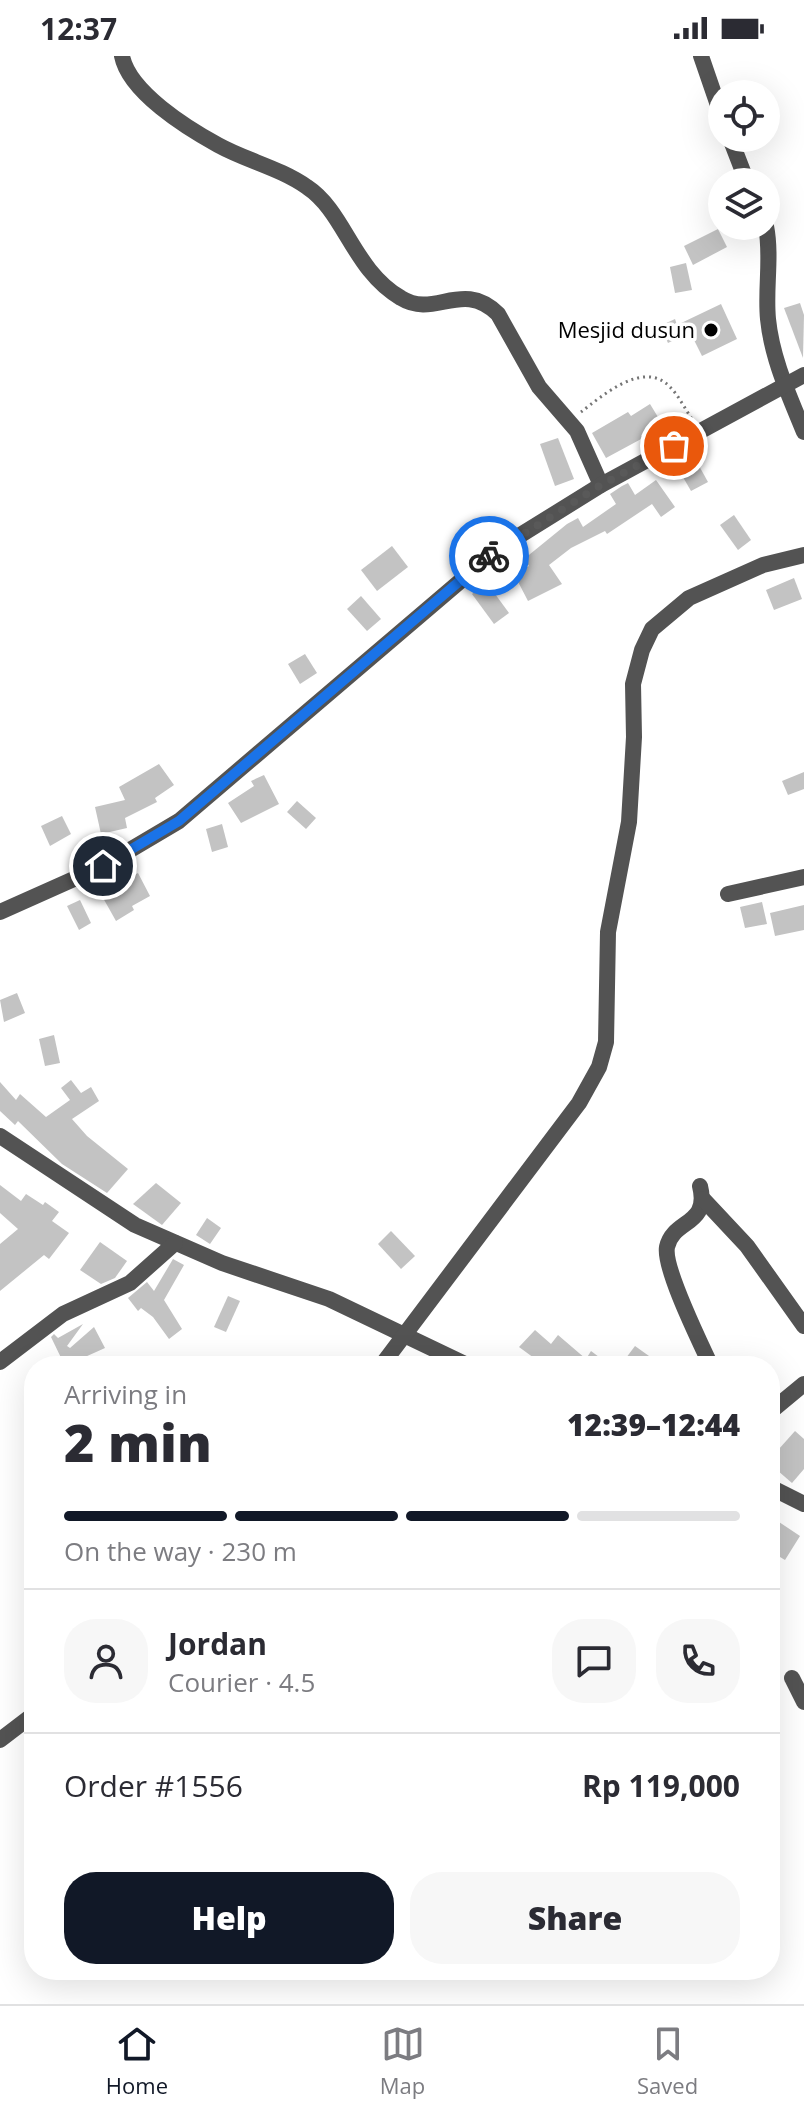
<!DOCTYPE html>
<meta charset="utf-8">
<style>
:root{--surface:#fff;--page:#f7f7f7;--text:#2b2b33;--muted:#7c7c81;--line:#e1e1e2;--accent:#111827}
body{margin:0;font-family:"Open Sans",sans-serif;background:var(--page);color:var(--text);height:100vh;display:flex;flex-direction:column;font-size:30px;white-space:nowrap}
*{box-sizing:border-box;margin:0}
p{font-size:26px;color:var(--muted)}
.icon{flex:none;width:44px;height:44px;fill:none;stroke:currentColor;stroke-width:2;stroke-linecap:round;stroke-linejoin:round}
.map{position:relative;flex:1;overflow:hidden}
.details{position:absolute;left:24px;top:1300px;width:756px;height:624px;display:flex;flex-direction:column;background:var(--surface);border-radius:32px;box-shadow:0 8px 32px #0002}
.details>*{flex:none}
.tools{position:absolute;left:708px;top:24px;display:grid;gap:16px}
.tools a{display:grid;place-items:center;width:72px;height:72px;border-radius:50%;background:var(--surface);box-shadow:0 8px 32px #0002;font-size:40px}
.pin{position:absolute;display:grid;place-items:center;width:68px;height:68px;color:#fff;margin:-34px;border:4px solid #fff;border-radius:50%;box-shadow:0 2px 8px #0007}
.courier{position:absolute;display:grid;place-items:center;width:80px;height:80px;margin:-40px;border:6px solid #1a73e8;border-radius:50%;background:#fff;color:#222;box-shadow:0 2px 10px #0007}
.headline em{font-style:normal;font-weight:800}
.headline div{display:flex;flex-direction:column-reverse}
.headline{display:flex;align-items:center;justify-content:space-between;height:136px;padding:0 40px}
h1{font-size:52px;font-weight:800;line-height:60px}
.bar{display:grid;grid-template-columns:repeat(4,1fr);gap:12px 8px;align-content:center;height:96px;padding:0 40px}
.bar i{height:10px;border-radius:6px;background:var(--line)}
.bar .selected{background:var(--accent)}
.bar p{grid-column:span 4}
.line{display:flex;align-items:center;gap:20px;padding:0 40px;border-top:2px solid var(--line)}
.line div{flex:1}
.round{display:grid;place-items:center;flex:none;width:84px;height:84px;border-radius:32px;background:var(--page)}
.button{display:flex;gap:16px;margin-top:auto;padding:16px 40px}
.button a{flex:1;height:92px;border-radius:32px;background:var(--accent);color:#fff;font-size:32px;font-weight:800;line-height:92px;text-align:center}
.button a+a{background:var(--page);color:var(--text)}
.status{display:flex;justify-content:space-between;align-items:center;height:56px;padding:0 40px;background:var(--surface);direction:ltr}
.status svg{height:22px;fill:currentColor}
.tabs{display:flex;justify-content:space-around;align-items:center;height:112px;border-top:2px solid var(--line);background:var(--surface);font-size:22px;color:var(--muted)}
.tabs a{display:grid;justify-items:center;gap:4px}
.tabs .selected{color:var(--accent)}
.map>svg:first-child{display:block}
.building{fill:#c3c3c3}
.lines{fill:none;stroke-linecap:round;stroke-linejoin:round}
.path{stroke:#757575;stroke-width:3;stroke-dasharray:2 4;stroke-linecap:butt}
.street{stroke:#535353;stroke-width:16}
.done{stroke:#595959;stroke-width:8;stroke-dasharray:0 14.4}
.route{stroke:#1a73e8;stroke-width:10}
.poi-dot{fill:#000;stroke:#fff;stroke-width:3}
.labels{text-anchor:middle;stroke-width:7;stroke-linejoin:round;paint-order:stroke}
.poi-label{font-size:22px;fill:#000;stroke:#fff;text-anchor:end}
</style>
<div class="status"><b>12:37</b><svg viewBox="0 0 49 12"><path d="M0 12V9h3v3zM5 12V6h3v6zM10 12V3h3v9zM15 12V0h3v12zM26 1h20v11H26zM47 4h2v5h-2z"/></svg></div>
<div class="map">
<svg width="804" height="1948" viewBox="0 0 804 1948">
<rect width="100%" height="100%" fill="#fff"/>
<g class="building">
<polygon points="718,173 727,191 693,209 684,190"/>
<polygon points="686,207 692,234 675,237 670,211"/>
<polygon points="800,247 804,259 803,302 784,252"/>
<polygon points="721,248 737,283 702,300 690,276 668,287 660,270 675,263 677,269"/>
<polygon points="650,348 661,366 641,379 643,382 606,402 592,377 628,356 631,360"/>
<polygon points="558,382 574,423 555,430 540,388"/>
<polygon points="693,399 708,426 691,435 676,409"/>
<polygon points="656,424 675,451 661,461 652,448 607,478 605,475 571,492 549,509 562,528 528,545 514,518 529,510 524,503 567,468 578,462 583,471 616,448 610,438 622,430 628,427 635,439"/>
<polygon points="734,459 751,484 738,494 720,469"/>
<polygon points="392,490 408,511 377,535 361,514"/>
<polygon points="794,522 802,543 774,554 766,534"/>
<polygon points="487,527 509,557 494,568 472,538"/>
<polygon points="361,540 381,563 367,575 347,553"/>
<polygon points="305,598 317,617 300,628 288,608"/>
<polygon points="159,708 174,729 155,742 157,746 125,762 127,772 101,778 95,751 125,744 119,731"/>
<polygon points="804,716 804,733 788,739 782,725"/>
<polygon points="264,719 279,748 241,767 228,747 254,730 251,725"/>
<polygon points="297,745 316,762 306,773 287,756"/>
<polygon points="62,760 71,778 50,790 41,770"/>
<polygon points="222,768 228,791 212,796 206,773"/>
<polygon points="138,817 150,840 132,850 134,854 116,865 98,833 116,823 119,827"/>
<polygon points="80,844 91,867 79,874 67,850"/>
<polygon points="762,846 767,868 745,872 740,851"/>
<polygon points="804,849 804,874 775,880 770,857"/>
<polygon points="17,937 25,957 4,966 0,944"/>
<polygon points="54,979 60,1007 45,1010 39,983"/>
<polygon points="71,1024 81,1037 91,1031 99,1045 72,1063 87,1080 128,1113 107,1137 62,1108 18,1065 15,1069 0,1055 0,1026 16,1044 20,1038 46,1061 70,1044 61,1032"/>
<polygon points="156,1127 181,1147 162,1169 133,1148"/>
<polygon points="0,1129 21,1145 26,1138 43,1149 45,1146 59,1156 52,1165 69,1177 49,1203 44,1199 0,1235 0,1188 18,1173 0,1157"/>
<polygon points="207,1162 221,1172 210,1188 196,1179"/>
<polygon points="391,1175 415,1200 401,1213 378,1188"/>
<polygon points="100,1186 127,1205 115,1222 101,1228 80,1214"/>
<polygon points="173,1203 184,1209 164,1244 182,1273 169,1283 153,1261 141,1252 138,1255 128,1242 147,1226 154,1235"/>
<polygon points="228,1240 240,1245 226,1276 214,1271"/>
<polygon points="83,1268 67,1290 70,1292 94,1271 105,1292 65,1310 51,1281 54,1278 58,1282"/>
<polygon points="535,1274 551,1288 558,1279 586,1303 591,1295 611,1310 545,1310 519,1291"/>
<polygon points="635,1290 663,1310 620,1310"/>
<polygon points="795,1375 804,1383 804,1413 792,1427 770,1408 770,1403"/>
<polygon points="779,1466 800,1480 785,1504 770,1495 770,1479"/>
</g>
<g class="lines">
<path class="path" d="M581,356C602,340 644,303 670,331C679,340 685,353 692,363"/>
<g class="street">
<path d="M122,0C129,36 187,72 218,89C247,105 280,112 307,131C345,156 353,214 401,242C435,263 462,223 498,258L539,331L577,375L601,429"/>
<polyline points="701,0 722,61"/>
<polyline points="730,82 747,126"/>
<path d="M766,170C772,201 765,232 768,263C772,303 789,339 804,376"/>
<polyline points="728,838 804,821"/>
<polyline points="0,856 103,810 179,765 498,493 601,429 804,319"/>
<polyline points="0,1080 135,1169 222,1207 329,1243 469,1310"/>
<path d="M700,1130C710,1170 673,1163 667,1191C663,1212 701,1288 711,1310"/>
<polyline points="703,1143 747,1190 804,1270"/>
<polyline points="0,1306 63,1258 130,1227 175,1187"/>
<polyline points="381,1310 579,1047 599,1011 606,986 608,876 629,766 634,681 633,628 642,594 652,573 689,542 763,509 804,499"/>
<polyline points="770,1356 804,1328"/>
<polyline points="770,1431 804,1448"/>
<polyline points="792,1622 804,1646"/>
<polyline points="0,1684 34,1658"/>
</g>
</g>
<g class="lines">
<polyline class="done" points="489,500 601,429 674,390"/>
<polyline class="route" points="103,810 179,765 489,500"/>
</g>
<circle class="poi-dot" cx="711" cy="274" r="8"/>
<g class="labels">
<g class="poi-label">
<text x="695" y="282">Mesjid dusun</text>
</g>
</g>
</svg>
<div class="tools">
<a><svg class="icon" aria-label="locate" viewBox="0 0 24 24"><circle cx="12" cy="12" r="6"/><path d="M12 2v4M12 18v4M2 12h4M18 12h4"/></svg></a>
<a><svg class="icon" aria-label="layers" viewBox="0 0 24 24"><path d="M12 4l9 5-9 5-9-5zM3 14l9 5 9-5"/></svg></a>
</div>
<div class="pin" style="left:674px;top:390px;background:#ea580c"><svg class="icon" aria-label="bag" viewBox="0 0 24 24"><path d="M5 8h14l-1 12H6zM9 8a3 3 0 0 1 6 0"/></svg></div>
<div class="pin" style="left:103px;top:810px;background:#1f2937"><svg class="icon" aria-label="home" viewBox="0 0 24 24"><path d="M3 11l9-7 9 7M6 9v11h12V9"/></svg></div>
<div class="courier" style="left:489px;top:500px"><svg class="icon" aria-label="bike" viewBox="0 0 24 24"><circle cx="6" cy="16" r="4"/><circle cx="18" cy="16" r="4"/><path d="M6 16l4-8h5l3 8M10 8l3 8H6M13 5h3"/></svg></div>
<section class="details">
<div class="headline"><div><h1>2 min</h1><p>Arriving in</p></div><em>12:39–12:44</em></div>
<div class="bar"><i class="selected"></i><i class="selected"></i><i class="selected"></i><i></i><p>On the way · 230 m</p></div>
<div class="line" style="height:144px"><a class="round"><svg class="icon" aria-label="person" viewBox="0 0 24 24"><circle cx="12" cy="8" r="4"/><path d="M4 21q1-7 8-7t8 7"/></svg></a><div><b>Jordan</b><p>Courier · 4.5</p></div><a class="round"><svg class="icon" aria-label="chat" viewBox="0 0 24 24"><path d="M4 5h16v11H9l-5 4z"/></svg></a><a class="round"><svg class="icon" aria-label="phone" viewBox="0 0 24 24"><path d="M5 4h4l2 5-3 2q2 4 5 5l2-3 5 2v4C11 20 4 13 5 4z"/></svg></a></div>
<div class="line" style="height:104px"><div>Order #1556</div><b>Rp 119,000</b></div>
<div class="button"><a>Help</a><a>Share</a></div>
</section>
</div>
<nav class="tabs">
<a class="selected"><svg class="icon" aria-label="home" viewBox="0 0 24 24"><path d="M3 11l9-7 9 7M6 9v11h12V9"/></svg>Home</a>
<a><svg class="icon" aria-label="map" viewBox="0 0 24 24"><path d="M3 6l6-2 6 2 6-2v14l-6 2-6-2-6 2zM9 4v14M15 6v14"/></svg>Map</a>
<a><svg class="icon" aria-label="saved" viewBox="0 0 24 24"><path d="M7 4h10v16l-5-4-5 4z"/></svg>Saved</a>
</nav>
